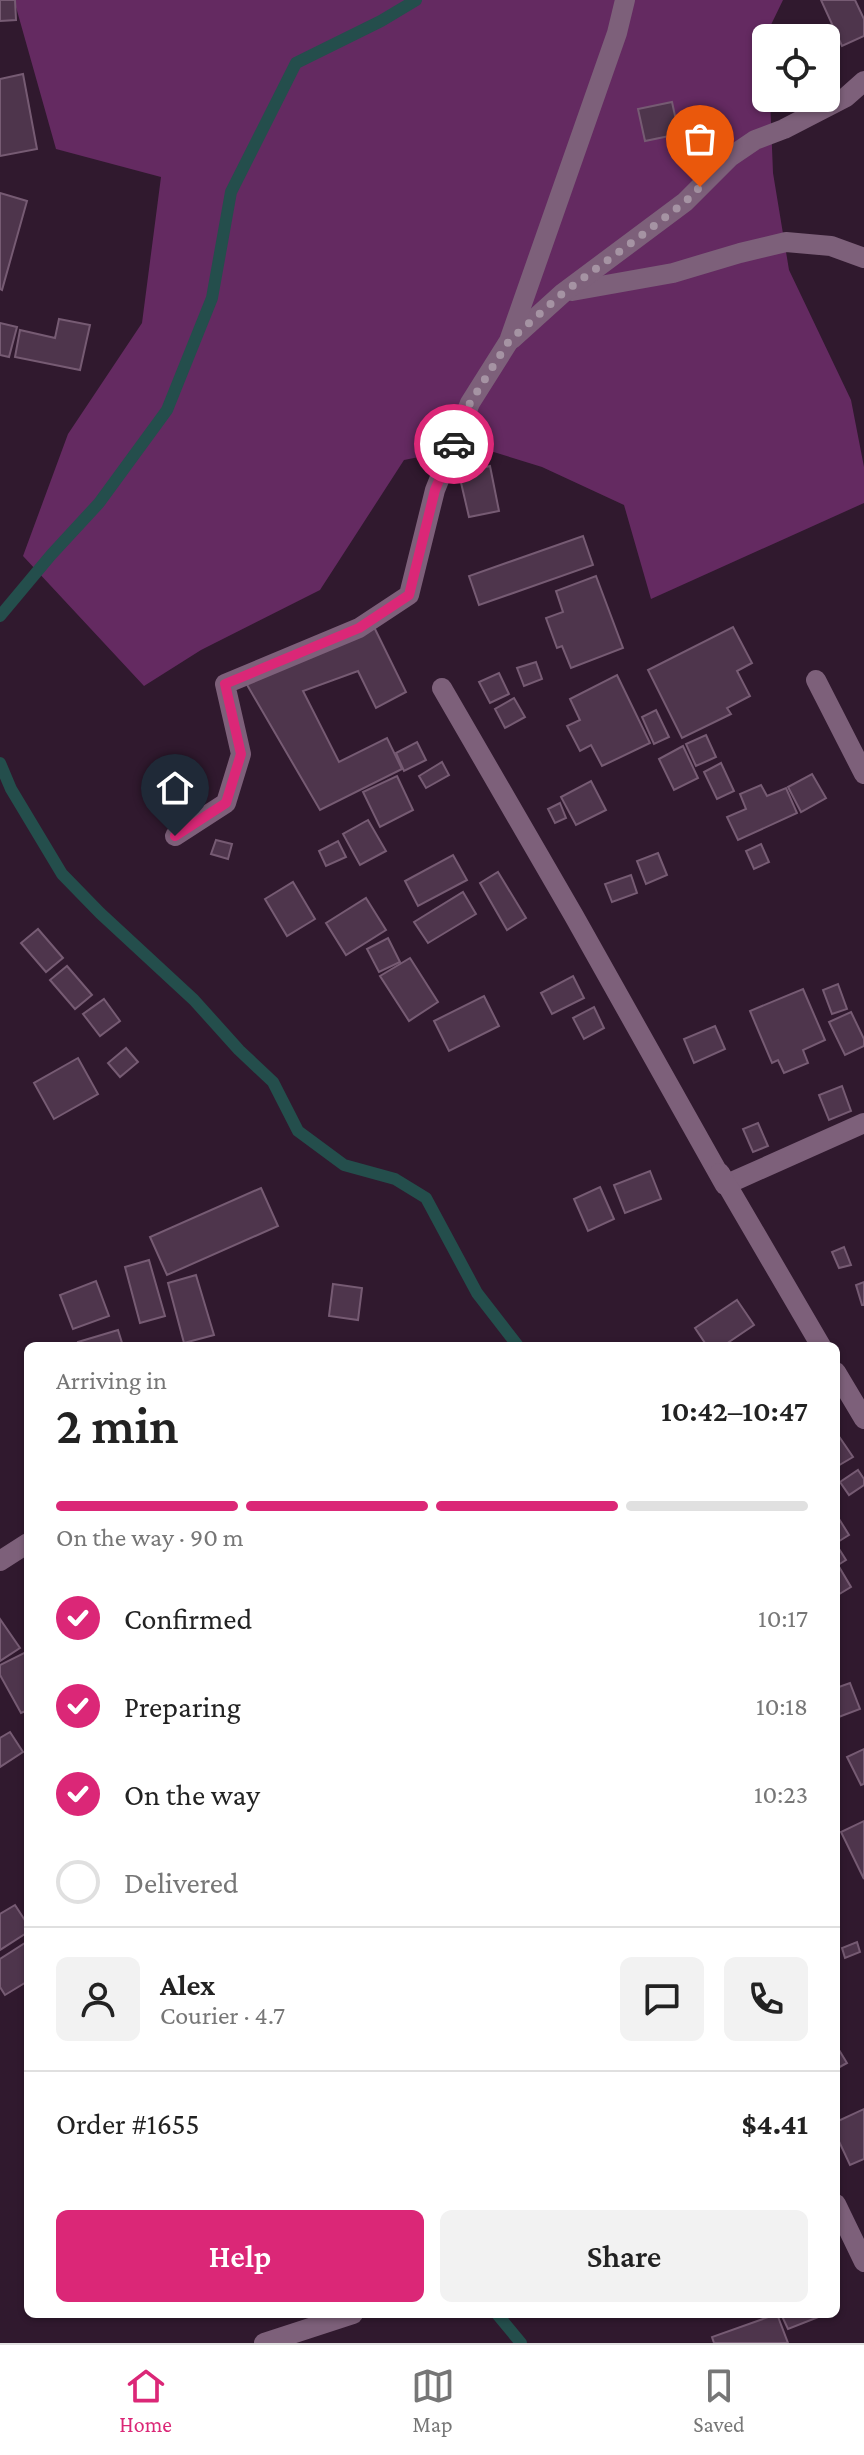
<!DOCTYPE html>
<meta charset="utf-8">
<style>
:root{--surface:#fff;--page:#f2f2f2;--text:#222;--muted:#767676;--line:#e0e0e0;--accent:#db2777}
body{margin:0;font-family:"Crimson Pro",serif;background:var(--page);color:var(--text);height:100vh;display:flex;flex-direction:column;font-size:30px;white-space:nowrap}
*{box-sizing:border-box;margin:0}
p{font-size:26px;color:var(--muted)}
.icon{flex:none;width:44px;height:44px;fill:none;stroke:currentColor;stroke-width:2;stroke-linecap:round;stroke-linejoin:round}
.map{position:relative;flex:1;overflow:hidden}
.details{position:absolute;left:24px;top:1342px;width:816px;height:976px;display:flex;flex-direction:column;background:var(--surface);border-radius:12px;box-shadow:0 2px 6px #0004}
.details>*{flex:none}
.fabs{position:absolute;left:752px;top:24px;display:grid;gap:16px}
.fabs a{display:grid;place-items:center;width:88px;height:88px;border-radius:12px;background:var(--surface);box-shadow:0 2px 6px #0004;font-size:40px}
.pin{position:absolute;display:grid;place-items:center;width:68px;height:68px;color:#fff;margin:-82px -34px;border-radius:50% 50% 50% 0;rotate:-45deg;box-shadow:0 0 8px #0007}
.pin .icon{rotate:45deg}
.courier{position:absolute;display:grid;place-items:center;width:80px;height:80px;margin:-40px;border:6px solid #db2777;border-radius:50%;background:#fff;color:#222;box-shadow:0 2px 10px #0007}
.head em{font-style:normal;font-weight:600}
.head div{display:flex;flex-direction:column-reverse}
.head{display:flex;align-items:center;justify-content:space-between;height:136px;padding:0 32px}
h1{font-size:52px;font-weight:600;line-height:60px}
.bar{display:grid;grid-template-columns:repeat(4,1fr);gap:12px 8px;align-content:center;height:96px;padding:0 32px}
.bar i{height:10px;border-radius:6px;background:var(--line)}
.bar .on{background:var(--accent)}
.bar p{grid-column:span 4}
.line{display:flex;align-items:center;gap:20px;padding:0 32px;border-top:2px solid var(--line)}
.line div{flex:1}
.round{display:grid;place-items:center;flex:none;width:84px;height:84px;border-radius:12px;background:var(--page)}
ol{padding:0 32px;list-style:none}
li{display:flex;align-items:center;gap:24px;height:88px}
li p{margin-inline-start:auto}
li .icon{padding:8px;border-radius:50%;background:var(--accent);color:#fff;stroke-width:4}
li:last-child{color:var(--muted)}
li i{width:44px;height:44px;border:4px solid var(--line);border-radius:50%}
.primary-button{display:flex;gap:16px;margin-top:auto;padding:16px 32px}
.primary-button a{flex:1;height:92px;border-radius:12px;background:var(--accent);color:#fff;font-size:32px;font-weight:600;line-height:92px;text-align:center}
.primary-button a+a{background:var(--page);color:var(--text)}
.dock{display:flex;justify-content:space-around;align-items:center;height:112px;border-top:2px solid var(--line);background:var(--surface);font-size:22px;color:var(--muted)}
.dock a{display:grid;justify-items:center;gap:4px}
.dock .on{color:var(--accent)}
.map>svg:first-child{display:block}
.green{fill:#642a61}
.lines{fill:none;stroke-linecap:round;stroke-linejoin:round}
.stream{stroke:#244e4c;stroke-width:12}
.building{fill:#4e354c;stroke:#765b73;stroke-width:2}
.minor{stroke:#7d607a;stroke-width:20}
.done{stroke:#a593a3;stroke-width:8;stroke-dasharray:0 14.4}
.route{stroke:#db2777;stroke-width:10}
</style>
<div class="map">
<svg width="864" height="2343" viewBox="0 0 864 2343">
<rect width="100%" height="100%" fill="#30192e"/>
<polygon class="green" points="14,0 783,0 768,31 769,38 766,38 766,98 770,98 773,173 789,270 851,400 864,467 864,503 651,599 624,505 542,467 474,446 404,460 320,590 201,650 144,686 23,556 68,434 142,323 161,177 56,149"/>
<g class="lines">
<g class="stream">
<polyline points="0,616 51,555 99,503 167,410 212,298 231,192 296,63 381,21 416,0"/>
<polyline points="0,763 11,789 62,874 100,913 194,1000 239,1050 273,1082 298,1131 344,1165 395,1179 426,1198 477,1293 518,1346"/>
<polyline points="497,2314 521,2343"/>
</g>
</g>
<g class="building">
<polygon points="0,0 15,0 16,20 0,21"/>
<polygon points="821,0 855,0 864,19 864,36 842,46"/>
<polygon points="23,74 37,149 0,156 0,79"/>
<polygon points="672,102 679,134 645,141 638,109"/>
<polygon points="0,193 27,201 2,290 0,289"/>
<polygon points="59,319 90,325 80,370 15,357 20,330 55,338"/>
<polygon points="0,323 17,327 9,357 0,355"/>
<polygon points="490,466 499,511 469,517 459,474"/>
<polygon points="583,536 593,565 479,605 469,576"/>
<polygon points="596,576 623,648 571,668 562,646 557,648 546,618 563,612 556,591"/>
<polygon points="374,627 406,692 376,708 358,671 303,691 339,762 387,738 402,769 320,810 246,683"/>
<polygon points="733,627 752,663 737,671 750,696 727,708 731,714 682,738 648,670"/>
<polygon points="536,662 542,679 524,686 517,668"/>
<polygon points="499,673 509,694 490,703 479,682"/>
<polygon points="617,675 650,743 602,766 591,745 580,751 567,726 580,720 570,699"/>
<polygon points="514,698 525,717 505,728 495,709"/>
<polygon points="656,710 669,737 654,744 642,717"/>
<polygon points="706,735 716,757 696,766 686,744"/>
<polygon points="417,742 426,760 404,771 396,753"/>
<polygon points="683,746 698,778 674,790 659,759"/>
<polygon points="442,762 449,775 426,788 419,776"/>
<polygon points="721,763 734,791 717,799 704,772"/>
<polygon points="812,774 826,798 801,812 788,787"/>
<polygon points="397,776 413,810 380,827 363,792"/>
<polygon points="591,781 606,810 576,825 561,797"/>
<polygon points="761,785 767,796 786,788 797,813 738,840 727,817 746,809 740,794"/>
<polygon points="560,803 566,818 555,823 548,809"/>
<polygon points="368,820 386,851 360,865 343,834"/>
<polygon points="216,840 232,844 228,859 211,854"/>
<polygon points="338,841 346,857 326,866 319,851"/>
<polygon points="761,844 769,862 754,869 746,851"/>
<polygon points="658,853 667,875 646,884 637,861"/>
<polygon points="453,855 467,880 418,906 405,881"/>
<polygon points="498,872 526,918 507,930 480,883"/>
<polygon points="631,875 637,893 612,902 605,884"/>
<polygon points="293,882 315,919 287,936 265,899"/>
<polygon points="463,892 476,914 428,943 414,922"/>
<polygon points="366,898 386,930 346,955 326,923"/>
<polygon points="38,929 63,958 46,972 21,943"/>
<polygon points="388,938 400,962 379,972 367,949"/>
<polygon points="410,958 438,1002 409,1021 380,976"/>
<polygon points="67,966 92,995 75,1009 50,980"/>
<polygon points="573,976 584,998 552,1014 541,993"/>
<polygon points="838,984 847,1009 832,1014 823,990"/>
<polygon points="803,989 825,1040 803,1050 808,1063 784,1073 778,1060 772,1063 750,1011"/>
<polygon points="484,996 499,1026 449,1051 434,1021"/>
<polygon points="104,999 120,1021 100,1036 83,1014"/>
<polygon points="594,1007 604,1028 584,1039 573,1018"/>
<polygon points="851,1012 864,1039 864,1046 845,1055 829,1022"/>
<polygon points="715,1026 725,1049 694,1063 684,1039"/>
<polygon points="126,1048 138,1062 120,1077 108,1063"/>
<polygon points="78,1058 98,1094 54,1119 34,1083"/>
<polygon points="842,1086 851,1111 829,1120 819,1095"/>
<polygon points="758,1123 768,1146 753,1152 743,1129"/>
<polygon points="650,1171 661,1199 625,1213 614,1185"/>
<polygon points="600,1187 614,1219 588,1231 574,1199"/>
<polygon points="261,1188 278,1226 167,1275 150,1237"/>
<polygon points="844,1247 851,1265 839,1268 832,1252"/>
<polygon points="149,1260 165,1316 140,1323 125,1267"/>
<polygon points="196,1275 214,1335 184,1343 168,1283"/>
<polygon points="96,1281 109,1316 73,1329 60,1295"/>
<polygon points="864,1282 864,1305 862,1305 856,1285"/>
<polygon points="333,1284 362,1288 358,1320 329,1316"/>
<polygon points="737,1300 754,1325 723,1346 707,1346 695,1328"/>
<polygon points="118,1330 123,1346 79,1346 78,1342"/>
<polygon points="836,1432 853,1457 836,1467"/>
<polygon points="858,1470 864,1479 864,1485 849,1495 840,1482"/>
<polygon points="836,1514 849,1535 836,1543"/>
<polygon points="836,1544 846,1560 838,1565 851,1587 836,1596"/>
<polygon points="0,1619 20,1648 0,1661"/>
<polygon points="28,1651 28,1710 21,1713 0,1675 0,1665"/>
<polygon points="850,1683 860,1709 836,1718 836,1688"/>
<polygon points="10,1732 23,1752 0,1767 0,1738"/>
<polygon points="864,1749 864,1784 861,1785 847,1757"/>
<polygon points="864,1821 864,1879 841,1832"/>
<polygon points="15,1905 28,1925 28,1932 0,1950 0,1914"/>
<polygon points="28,1941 28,1981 5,1995 0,1987 0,1959"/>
<polygon points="857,1942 860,1952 845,1958 842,1948"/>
<polygon points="836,2045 847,2063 836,2069"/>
<polygon points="864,2109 864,2159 850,2165 836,2135 836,2122"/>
<polygon points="777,2314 788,2343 714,2343 712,2337"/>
<polygon points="781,2314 826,2314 788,2329"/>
</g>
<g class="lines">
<g class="minor">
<polyline points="572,291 673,273 740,253 786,242 831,246 864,258"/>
<polyline points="512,339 563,293 685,202 730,157 755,140 784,129 846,97 864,81"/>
<polyline points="816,680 864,774"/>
<polyline points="442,688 574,916 725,1185 864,1123"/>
<polyline points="175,836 226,803 241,754 225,684 359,628 409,595 435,490 470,403 509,341 617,33 625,0"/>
<polyline points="720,1173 821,1346"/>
<polyline points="836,1372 864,1419"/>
<polyline points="0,1561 28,1543"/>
<polyline points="836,2204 864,2262"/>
<polyline points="264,2343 353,2314"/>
</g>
</g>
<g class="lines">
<polyline class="done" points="454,444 470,403 509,341 563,293 634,241 685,202 700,187"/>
<polyline class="route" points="175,836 226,803 241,754 225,684 359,628 409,595 435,490 454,444"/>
</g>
</svg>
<div class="fabs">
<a><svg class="icon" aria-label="locate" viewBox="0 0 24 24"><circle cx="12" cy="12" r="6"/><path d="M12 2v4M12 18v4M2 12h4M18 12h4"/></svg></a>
</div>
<div class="pin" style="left:700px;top:187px;background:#ea580c"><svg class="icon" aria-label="bag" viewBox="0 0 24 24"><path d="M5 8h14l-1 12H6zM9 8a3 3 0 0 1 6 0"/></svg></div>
<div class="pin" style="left:175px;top:836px;background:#1f2937"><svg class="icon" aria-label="home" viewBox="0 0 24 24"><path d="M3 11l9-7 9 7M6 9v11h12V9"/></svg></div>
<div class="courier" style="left:454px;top:444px"><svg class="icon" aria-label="car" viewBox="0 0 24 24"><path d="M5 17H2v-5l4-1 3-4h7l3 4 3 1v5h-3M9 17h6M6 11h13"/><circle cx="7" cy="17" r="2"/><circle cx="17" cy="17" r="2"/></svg></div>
<section class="details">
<div class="head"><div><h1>2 min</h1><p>Arriving in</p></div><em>10:42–10:47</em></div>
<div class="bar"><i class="on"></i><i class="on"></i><i class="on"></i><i></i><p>On the way · 90 m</p></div>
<ol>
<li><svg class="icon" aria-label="check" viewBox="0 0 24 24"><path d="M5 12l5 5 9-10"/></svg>Confirmed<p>10:17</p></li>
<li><svg class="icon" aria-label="check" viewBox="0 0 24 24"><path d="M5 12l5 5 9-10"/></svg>Preparing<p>10:18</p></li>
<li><svg class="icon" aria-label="check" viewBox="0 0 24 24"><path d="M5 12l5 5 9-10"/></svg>On the way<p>10:23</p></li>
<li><i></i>Delivered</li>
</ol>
<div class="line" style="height:144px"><a class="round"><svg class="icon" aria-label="person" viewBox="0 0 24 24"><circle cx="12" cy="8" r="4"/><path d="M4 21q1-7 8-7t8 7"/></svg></a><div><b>Alex</b><p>Courier · 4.7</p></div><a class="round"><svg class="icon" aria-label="chat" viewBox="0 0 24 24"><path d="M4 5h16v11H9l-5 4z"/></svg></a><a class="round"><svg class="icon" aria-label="phone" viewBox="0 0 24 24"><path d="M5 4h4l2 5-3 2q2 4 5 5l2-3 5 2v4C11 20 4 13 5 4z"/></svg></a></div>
<div class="line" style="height:104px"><div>Order #1655</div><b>$4.41</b></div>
<div class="primary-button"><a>Help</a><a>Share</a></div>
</section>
</div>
<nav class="dock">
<a class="on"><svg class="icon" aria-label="home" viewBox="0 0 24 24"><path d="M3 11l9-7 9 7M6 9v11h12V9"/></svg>Home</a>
<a><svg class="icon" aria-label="map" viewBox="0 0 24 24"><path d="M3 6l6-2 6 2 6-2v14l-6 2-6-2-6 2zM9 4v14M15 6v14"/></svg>Map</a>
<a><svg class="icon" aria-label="saved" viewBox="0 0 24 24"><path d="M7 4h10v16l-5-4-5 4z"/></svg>Saved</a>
</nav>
